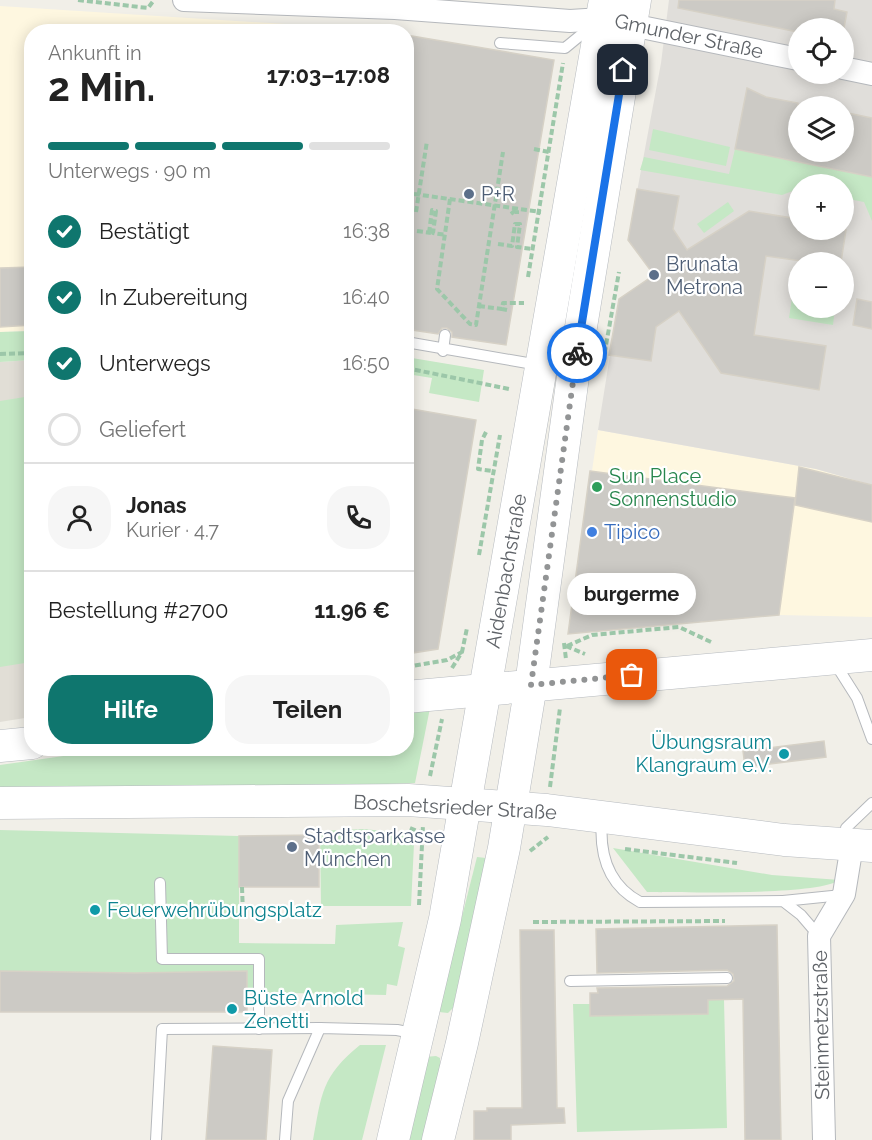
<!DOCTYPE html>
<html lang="de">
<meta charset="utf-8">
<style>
:root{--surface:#fff;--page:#f6f6f6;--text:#222;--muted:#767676;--line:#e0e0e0;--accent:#0f766e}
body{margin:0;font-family:Raleway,sans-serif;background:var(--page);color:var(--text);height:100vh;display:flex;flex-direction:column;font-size:22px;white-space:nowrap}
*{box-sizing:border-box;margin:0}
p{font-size:20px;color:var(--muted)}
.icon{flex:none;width:33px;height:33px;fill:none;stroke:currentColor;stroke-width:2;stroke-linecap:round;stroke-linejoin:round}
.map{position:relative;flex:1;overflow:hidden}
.details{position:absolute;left:24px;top:24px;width:390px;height:732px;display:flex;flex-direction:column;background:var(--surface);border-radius:24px;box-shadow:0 3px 15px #0003}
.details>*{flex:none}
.controls{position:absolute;left:788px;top:18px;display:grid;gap:12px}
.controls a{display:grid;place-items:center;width:66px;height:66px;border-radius:50%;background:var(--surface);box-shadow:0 3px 15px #0003;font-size:30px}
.pin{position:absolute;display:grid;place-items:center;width:51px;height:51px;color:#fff;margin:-26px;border-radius:12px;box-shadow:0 3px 9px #0006}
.courier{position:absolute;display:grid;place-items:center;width:60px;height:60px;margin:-30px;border:4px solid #1a73e8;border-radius:50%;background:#fff;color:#222;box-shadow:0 2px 8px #0007}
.bubble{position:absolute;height:42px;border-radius:21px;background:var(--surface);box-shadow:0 3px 15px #0003;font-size:20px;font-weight:700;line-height:42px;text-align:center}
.overview em{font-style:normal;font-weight:700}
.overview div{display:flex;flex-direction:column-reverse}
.overview{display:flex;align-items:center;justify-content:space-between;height:102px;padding:0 24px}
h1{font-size:39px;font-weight:700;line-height:45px}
.bar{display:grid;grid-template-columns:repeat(4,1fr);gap:9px 6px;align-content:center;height:72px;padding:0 24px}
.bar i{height:8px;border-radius:4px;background:var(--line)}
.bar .active{background:var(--accent)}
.bar p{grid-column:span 4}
.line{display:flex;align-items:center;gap:15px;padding:0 24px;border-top:2px solid var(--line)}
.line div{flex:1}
.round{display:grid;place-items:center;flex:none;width:63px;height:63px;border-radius:24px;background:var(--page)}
ol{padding:0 24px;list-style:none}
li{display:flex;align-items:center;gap:18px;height:66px}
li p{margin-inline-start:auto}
li .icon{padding:6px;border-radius:50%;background:var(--accent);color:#fff;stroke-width:4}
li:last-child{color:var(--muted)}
li i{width:33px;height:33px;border:3px solid var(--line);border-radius:50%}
.button{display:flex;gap:12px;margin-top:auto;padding:12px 24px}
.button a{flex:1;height:69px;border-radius:24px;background:var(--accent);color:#fff;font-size:24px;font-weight:700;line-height:69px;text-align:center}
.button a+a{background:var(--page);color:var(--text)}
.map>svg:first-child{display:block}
.commercial{fill:#fef7e0}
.industrial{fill:#e0deda;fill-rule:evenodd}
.education{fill:#e1ded6}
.green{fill:#c5e8c5}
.building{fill:#cccac5;stroke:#d6d1c6;stroke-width:1.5}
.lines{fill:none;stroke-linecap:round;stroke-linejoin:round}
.service-casing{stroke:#b5b8bc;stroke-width:12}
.minor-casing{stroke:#b5b8bc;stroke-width:24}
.secondary-casing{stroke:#b6babf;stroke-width:33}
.path{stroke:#9cc7a9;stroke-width:4;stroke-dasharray:6 3;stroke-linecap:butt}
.service{stroke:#fff;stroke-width:10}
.minor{stroke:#fff;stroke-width:22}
.secondary{stroke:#fff;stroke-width:32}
.done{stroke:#929495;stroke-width:6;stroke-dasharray:0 10.8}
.route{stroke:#1a73e8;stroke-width:8}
.service-dot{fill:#5c6f8a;stroke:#fff;stroke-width:2}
.leisure-dot{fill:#2e9e5b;stroke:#fff;stroke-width:2}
.shop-dot{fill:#3f7fe0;stroke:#fff;stroke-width:2}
.culture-dot{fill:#0f9aa8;stroke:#fff;stroke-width:2}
.labels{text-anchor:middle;stroke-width:4.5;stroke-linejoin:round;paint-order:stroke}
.street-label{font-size:20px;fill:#5f6368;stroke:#fff}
.service-label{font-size:20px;fill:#4e5e75;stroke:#fff;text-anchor:start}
.leisure-label{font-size:20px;fill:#27864d;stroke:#fff;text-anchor:start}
.shop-label{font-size:20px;fill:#366cbe;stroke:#fff;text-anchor:start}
.culture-label{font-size:20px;fill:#0d838f;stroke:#fff;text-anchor:start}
</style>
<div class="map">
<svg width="872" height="1140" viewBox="0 0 872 1140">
<rect width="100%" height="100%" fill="#f1efe8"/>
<g class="commercial">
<polygon points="0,6 380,30 32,32 31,331 0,332"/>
<polygon points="598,430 816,469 872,485 872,617 779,615 568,634"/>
</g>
<path class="industrial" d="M669,0H872V485L816,469L598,430L619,299L654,275L628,240L661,63ZM798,28H843V74H798ZM798,106H843V152H798ZM798,184H843V230H798ZM798,262H843V308H798Z"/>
<polygon class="education" points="32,360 31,717 0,722 0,362"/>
<g class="green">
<polygon points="653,129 730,147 726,166 649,150"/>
<polygon points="735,149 872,177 872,221 864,202 843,198 843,184 798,184 798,189 782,195 640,170 644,157 729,174"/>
<polygon points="728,202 734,211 704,233 697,224"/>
<polygon points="794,284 798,285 798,308 835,308 833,325 789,318"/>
<polygon points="31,331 31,360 0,362 0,332"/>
<polygon points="406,357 484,370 479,402 429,393 432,378 407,374"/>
<polygon points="31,396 31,662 0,667 0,401"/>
<polygon points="431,703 415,783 0,798 0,765 120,748 406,748 407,706"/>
<path d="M364,829C381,831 403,830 414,844L411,906H321L320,831Z"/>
<polygon points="0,830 239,836 239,943 335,944 336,925 403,922 398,946 405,948 397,986 387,984 386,995 247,992 246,971 135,973 0,971"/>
<path d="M613,848L772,875L840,880C816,896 683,892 647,892Z"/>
<polygon points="477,857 486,858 453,1008 448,1013 439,1012 440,1004"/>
<polygon points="708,1000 724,1000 727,1128 577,1132 573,1004 590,1004 591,1016 708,1014"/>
<path d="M360,1045H386L362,1140H313C322,1093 321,1077 360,1045Z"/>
<polygon points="436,1056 440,1058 440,1067 443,1071 426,1140 404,1140 425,1057"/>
</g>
<g class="building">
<polygon points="679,0 835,0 834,9 847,12 844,28 798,28 798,32 678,8"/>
<polygon points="406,35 554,60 506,345 452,337 452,332 447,328 442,328 438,334 406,329"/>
<polygon points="747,88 766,97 798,103 798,152 843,152 843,112 872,118 872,177 735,149"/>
<polygon points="637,189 679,196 673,229 687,250 749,211 798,219 798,230 846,230 841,262 809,262 766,256 754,335 826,346 819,390 721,373 679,311 656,327 651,361 609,355 619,299 654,275 628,240"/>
<polygon points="32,267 32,325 0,327 0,268"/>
<polygon points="857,299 872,302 872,329 853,325"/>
<polygon points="406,408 476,420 438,649 406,654"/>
<polygon points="799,467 872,485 872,522 795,505"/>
<polygon points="590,471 795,498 779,615 568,634"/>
<polygon points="824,741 826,757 745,767 743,751"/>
<polygon points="319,835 319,887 239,887 239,836"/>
<polygon points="777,925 781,1140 745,1140 743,999 708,1000 708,1014 590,1016 590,993 598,993 597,988 727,986 734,981 733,974 727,970 597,973 596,929"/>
<polygon points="520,930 554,930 557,1108 564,1108 565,1123 511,1125 511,1140 474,1140 474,1111 487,1111 487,1108 522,1108"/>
<polygon points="0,971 135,973 247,971 247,1012 0,1012"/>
<polygon points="213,1046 272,1050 266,1140 206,1140"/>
</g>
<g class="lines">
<defs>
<g id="service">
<polyline points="500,43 565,48 593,25"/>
<polyline points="406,342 539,365"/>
<polyline points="443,351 445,335"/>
<polyline points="838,668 857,698 872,739"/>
<path d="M602,819C599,854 608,885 640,902L783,901L801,915L819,936"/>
<polyline points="846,828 872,803"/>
<polyline points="160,883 162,959 259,959 259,1029"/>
<polyline points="783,901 842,895"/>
<polyline points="570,981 727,978"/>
<polyline points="156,1140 162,1029 320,1028"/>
<polyline points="285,1140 288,1101 320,1028 397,1030 417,1034"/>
</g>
<g id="minor">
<polyline points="184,0 395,8 570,21 602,19 798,59"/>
<polyline points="843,68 872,74"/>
<polyline points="824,1140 819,936 844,894 852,845"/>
</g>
<g id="secondary">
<polyline points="406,697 872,655"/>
<polyline points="0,746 32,743"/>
<polyline points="0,803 408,800 547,810 784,840 872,846"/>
<polyline points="393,1140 445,919 605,0"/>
<polyline points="438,1140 462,1043 504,848 531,685 574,369 635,0"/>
</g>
</defs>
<use href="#service" class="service-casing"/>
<use href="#minor" class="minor-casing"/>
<use href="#secondary" class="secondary-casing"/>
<g class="path">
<polyline points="78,0 148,8 154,0"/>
<polyline points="534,149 549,152"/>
<polyline points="414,194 541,212"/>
<polyline points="450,199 437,289 470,324 476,325 503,152"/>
<polyline points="416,212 427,141"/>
<polyline points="511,214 517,209 517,214"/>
<polyline points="417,231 431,233"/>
<polyline points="429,233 432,210 436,211 433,233 446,235"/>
<polyline points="498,244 512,246 515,224 520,224 517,247 532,249"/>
<polyline points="528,277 563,63"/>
<polyline points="479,306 502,309"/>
<polyline points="507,310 502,309 503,303 524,303"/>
<polyline points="0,354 32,353"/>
<polyline points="603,362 619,272"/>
<polyline points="406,368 509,389"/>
<polyline points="486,432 482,440 478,469 493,471"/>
<polyline points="479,555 500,435"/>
<polyline points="564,643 566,659"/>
<polyline points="566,646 585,654"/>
<polyline points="567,646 592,635 679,627 711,642"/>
<polyline points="406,667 447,660 462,652"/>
<polyline points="452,668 462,652 467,628"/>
<polyline points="430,776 442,719"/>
<polyline points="550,787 560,708"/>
<polyline points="410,828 434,838"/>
<polyline points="625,849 737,863"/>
<polyline points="530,851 548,837"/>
<polyline points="242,887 243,914"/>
<polyline points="419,905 423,825"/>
<polyline points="533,922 725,921"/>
</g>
<use href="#service" class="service"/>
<use href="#minor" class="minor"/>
<use href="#secondary" class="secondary"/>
</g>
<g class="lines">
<polyline class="done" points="577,353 531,685 632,675"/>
<polyline class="route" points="577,353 623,70"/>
</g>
<g class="service-dot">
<circle cx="469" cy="194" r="6"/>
<circle cx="654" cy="275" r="6"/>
<circle cx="292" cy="847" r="6"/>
</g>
<circle class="leisure-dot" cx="597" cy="487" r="6"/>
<circle class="shop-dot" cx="592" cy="532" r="6"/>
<g class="culture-dot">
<circle cx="784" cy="754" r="6"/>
<circle cx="95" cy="910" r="6"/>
<circle cx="232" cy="1009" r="6"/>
</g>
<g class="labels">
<g class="street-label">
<text transform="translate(689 36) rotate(12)" y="7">Gmunder Straße</text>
<text transform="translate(506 571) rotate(-80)" y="7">Aidenbachstraße</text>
<text transform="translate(455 807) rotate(3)" y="7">Boschetsrieder Straße</text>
<text transform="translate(821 1025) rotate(-91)" y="7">Steinmetzstraße</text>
</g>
<g class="service-label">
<text x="481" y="201">P+R</text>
<text x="666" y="271">Brunata<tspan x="666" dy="23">Metrona</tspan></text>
<text x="304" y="843">Stadtsparkasse<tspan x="304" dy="23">München</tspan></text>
</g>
<g class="leisure-label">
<text x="609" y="483">Sun Place<tspan x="609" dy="23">Sonnenstudio</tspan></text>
</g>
<g class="shop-label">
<text x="604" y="539">Tipico</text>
</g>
<g class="culture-label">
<text x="772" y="749" text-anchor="end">Übungsraum<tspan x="772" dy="23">Klangraum e.V.</tspan></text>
<text x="107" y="917">Feuerwehrübungsplatz</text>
<text x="244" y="1005">Büste Arnold<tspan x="244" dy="23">Zenetti</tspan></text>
</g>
</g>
</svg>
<div class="controls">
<a><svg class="icon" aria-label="locate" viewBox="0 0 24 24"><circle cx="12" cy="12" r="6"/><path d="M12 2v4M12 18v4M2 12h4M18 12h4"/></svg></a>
<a><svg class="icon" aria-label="layers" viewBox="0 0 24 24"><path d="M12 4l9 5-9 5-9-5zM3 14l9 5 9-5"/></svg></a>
<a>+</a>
<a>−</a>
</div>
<div class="pin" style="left:632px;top:675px;background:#ea580c"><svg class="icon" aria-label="bag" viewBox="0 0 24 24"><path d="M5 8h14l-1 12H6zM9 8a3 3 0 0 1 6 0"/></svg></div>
<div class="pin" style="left:623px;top:70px;background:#1f2937"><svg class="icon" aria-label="home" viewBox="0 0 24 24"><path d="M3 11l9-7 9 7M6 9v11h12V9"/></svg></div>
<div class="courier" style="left:577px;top:353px"><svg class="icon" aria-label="bike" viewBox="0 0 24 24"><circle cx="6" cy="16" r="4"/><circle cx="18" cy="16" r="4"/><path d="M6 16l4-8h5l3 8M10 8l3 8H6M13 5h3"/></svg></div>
<div class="bubble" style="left:567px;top:573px;width:129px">burgerme</div>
<section class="details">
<div class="overview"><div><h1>2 Min.</h1><p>Ankunft in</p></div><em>17:03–17:08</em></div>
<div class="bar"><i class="active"></i><i class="active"></i><i class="active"></i><i></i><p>Unterwegs · 90 m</p></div>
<ol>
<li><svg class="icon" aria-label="check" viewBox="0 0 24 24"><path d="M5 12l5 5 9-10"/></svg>Bestätigt<p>16:38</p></li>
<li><svg class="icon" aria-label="check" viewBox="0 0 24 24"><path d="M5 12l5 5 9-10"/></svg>In Zubereitung<p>16:40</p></li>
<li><svg class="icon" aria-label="check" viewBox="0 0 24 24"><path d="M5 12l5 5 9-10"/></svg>Unterwegs<p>16:50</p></li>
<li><i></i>Geliefert</li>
</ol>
<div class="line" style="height:108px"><a class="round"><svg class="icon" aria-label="person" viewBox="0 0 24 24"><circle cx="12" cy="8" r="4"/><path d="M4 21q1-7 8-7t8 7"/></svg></a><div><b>Jonas</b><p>Kurier · 4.7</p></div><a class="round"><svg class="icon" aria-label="phone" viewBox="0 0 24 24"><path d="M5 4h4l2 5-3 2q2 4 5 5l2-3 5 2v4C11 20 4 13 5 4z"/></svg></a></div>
<div class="line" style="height:78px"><div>Bestellung #2700</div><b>11.96 €</b></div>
<div class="button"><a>Hilfe</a><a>Teilen</a></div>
</section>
</div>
